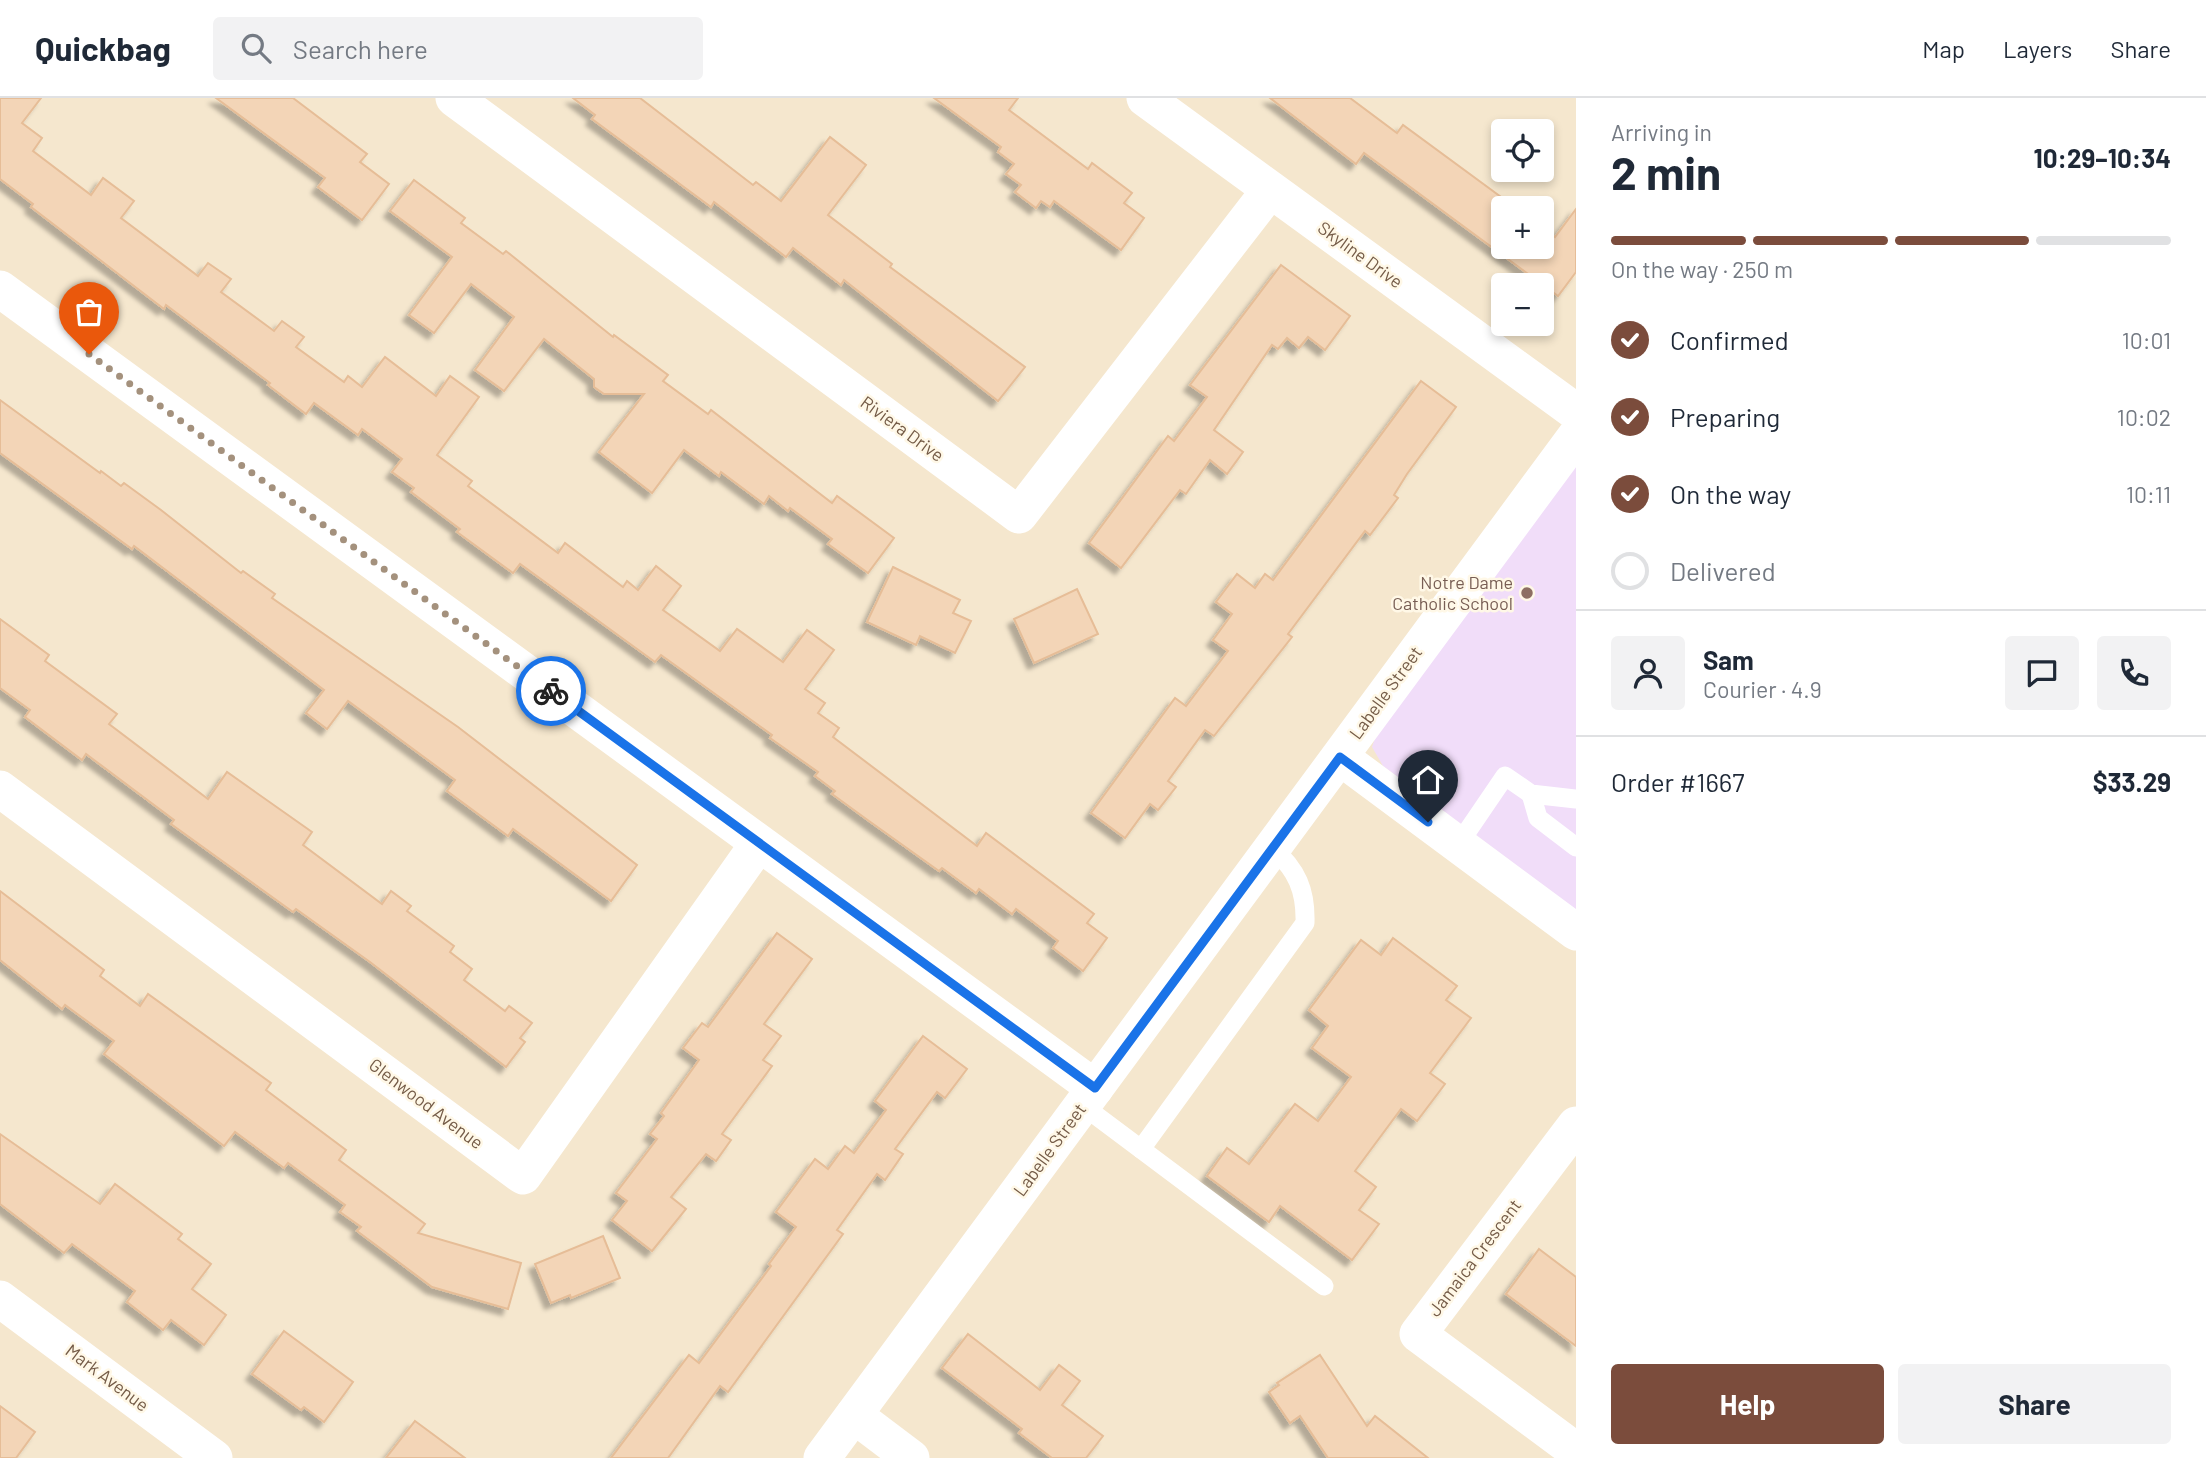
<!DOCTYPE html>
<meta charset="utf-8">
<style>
:root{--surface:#fff;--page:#f2f2f3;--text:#1f2937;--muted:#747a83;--line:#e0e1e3;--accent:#7b4c3c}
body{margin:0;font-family:Barlow,sans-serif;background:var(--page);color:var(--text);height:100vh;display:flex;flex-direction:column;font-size:26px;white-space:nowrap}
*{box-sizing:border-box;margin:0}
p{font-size:23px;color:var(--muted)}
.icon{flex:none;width:38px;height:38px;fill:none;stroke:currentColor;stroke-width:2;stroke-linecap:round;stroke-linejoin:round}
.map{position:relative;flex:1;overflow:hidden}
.sheet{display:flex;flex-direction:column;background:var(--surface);width:630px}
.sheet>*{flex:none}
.fabs{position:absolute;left:1491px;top:21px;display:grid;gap:14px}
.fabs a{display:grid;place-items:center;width:63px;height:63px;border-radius:7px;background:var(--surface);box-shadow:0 4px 10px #0003;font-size:35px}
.pin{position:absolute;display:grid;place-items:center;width:60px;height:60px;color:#fff;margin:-72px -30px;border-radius:50% 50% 50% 0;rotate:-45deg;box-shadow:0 0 7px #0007}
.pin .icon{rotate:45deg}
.courier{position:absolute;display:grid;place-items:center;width:70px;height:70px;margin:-35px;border:5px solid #1a73e8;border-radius:50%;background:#fff;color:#222;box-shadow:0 2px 9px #0007}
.summary em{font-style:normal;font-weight:700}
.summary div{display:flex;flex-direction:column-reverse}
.summary{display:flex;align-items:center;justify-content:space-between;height:119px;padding:0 35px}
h1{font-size:46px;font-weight:700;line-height:52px}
.bar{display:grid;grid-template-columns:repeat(4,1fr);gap:10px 7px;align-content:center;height:84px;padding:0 35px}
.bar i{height:9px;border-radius:5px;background:var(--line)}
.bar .current{background:var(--accent)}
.bar p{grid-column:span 4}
.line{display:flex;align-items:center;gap:18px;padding:0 35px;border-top:2px solid var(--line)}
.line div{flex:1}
.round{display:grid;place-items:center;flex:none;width:74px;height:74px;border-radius:7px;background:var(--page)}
ol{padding:0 35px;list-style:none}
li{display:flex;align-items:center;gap:21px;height:77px}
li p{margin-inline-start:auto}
li .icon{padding:7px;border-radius:50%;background:var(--accent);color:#fff;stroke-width:4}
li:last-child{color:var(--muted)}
li i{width:38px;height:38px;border:4px solid var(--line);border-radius:50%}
.action{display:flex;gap:14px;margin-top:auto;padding:14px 35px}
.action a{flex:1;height:80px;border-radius:7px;background:var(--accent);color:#fff;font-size:28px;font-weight:700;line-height:80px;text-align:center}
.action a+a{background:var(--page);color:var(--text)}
header{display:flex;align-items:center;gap:42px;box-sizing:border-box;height:98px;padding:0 35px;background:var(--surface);border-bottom:2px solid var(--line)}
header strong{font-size:33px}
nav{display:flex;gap:38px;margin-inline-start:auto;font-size:24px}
.search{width:490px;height:63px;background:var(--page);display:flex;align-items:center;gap:18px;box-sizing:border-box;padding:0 24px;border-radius:7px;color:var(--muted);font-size:26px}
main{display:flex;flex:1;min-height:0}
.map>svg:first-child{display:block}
.residential{fill:#f5e7ce;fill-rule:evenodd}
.education{fill:#f1ddf9}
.building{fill:#f3d5b7;stroke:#e6bd97;stroke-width:2;filter:url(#shadow)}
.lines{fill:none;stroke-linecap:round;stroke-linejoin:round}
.lane{stroke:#fff;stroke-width:19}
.street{stroke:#fff;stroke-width:37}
.done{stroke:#a4917d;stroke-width:7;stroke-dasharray:0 12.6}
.route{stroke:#1a73e8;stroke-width:9}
.education-dot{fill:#8d6e63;stroke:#fff8e7;stroke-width:2.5}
.labels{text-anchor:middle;stroke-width:5;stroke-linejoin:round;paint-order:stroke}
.street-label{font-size:18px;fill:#745b47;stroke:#fff8e7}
.education-label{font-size:18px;fill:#785e54;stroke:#fff8e7;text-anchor:end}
</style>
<header>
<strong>Quickbag</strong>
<div class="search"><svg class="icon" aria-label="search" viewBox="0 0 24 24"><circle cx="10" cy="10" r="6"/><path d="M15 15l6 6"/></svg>Search here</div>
<nav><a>Map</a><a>Layers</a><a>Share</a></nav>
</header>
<main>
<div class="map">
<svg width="1576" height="1360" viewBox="0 0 1576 1360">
<defs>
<filter id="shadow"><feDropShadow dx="-6" dy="6" stdDeviation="2" flood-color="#0004"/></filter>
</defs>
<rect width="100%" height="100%" fill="#fdf4e0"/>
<path class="residential" d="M0,0H1576V1360H0ZM1503,33H1542V72H1503ZM1503,110H1542V149H1503ZM1503,187H1542V226H1503Z"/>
<polygon class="education" points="1576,363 1576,812 1383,668 1372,649 1379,628"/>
<g class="building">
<polygon points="0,0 41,0 22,25 42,40 33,53 91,97 103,80 134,103 121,120 198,178 208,165 231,181 221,194 274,233 282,223 304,239 296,249 344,284 348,278 362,289 385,259 436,298 450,278 479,299 437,357 472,383 468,388 558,455 565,445 623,489 627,483 638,492 656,468 681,488 663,512 720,553 737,531 783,564 807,532 834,552 805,591 825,605 818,615 839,630 833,639 977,748 986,735 1094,816 1087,825 1107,840 1083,873 1053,850 1058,843 1016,811 1012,816 979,791 976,795 942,770 939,773 869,723 832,696 835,693 815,678 818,674 770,640 772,637 661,557 655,564 520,466 513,475 457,434 460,431 411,394 414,390 392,374 402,361 362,331 358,337 314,305 306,316 268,287 270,285 166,207 164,211 31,109 33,106 0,81"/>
<polygon points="216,0 293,0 367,56 360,64 389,86 362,122 318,89 325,80"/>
<polygon points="573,0 640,0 753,87 756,84 781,103 830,39 866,67 828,117 892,166 890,169 1025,269 998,303 844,182 841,187 793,150 786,159 714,104 711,109 592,21 595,17"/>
<polygon points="934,0 1018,0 1009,12 1088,71 1092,65 1132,95 1124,105 1144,120 1121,152 1054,103 1050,109 1041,103 1036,110 1015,94 1021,87 1006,76 1014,66 998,54 1001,49"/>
<polygon points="1270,0 1350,0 1397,35 1403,27 1516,110 1503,110 1503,149 1542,149 1542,129 1555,139 1576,111 1576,174 1558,198 1364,55 1356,66"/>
<polygon points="414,82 465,120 461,125 503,156 506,153 613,239 614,237 668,277 663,283 708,316 711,312 832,405 837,398 894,440 868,475 828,446 832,441 790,410 788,413 769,398 764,406 721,374 719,378 684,352 652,395 599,354 644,296 604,296 594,289 594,281 544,241 504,293 475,272 514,219 471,186 434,235 409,217 452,159 390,113"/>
<polygon points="1281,167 1350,218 1325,252 1308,239 1299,250 1287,240 1278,251 1272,247 1214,332 1243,354 1227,376 1210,362 1186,396 1180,392 1121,470 1089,445 1168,338 1174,343 1207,299 1190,287"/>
<polygon points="1421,283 1456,309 1407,376 1394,397 1398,400 1370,437 1365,433 1288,536 1292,539 1214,638 1205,632 1168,683 1176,689 1158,712 1150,706 1125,740 1091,715 1175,600 1186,608 1228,553 1213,542 1232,516 1216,504 1237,476 1255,490 1265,476 1273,482"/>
<polygon points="0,302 100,375 101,373 121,388 124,385 161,412 241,475 243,473 275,496 272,500 458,629 637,767 611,803 513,731 508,738 447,693 455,682 348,603 327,631 306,615 324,592 134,448 132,451 0,355"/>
<polygon points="893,469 960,502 953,515 971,523 955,555 920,538 916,547 867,524"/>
<polygon points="1077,491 1098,536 1034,565 1014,521"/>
<polygon points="0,521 49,557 45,563 117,616 109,626 208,701 227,674 312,734 303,747 382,806 391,793 411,808 407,813 454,848 450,854 472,871 464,882 505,913 509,908 532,925 520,940 525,944 506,969 370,864 296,811 293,814 171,726 174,722 86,656 82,662 25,619 30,612 0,590"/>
<polygon points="0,793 104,872 100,878 140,908 148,896 271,985 266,992 346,1052 339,1062 425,1126 418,1135 521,1165 508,1211 432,1189 357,1133 361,1129 340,1114 345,1107 288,1065 284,1070 235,1034 224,1048 104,956 114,943 65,907 62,911 0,862"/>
<polygon points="777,835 812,861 764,926 781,938 763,962 772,968 722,1036 731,1042 716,1063 706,1056 671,1099 686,1111 652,1153 612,1122 627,1103 616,1095 657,1041 650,1036 664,1018 661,1015 699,962 683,950 702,925 708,929"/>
<polygon points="1393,840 1457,888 1446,902 1471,920 1430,975 1445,986 1417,1023 1401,1011 1355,1073 1376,1089 1359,1112 1379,1126 1352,1162 1280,1108 1269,1124 1207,1078 1227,1050 1249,1066 1295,1006 1318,1023 1351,979 1312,950 1328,928 1309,912 1361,842 1381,857"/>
<polygon points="923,938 967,971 945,1000 937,994 895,1051 903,1056 885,1082 877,1076 837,1132 843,1136 728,1294 720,1288 668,1360 611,1360 689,1257 699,1265 771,1168 769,1166 796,1129 776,1114 815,1061 828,1071 845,1048 854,1055 886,1012 875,1003"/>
<polygon points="0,1036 100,1106 115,1086 182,1136 178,1141 211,1166 192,1191 226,1217 204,1247 171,1222 163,1232 127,1204 135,1193 72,1146 64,1155 0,1106"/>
<polygon points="603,1138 620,1180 571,1200 570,1197 551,1205 535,1166"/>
<polygon points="1539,1151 1576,1179 1576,1248 1506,1196"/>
<polygon points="284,1233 353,1284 324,1324 304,1309 301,1312 252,1276"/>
<polygon points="968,1236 1040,1292 1059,1267 1080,1283 1062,1307 1103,1338 1086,1360 1052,1360 1019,1335 1022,1331 942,1270"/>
<polygon points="1320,1257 1367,1328 1375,1318 1428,1360 1328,1360 1300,1318 1290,1325 1269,1294 1279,1287 1277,1285"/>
<polygon points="0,1308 35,1334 16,1360 0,1360"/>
<polygon points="415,1323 465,1360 386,1360"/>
</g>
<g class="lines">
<g class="lane">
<polyline points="1531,696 1538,720 1576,749"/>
<polyline points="1458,747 1505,678 1531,696 1576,701"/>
<polyline points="1082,1007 1324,1188"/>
<path d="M1141,1051L1305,825C1306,793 1297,771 1272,750"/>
</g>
<g class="street">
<polyline points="454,0 1019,417 1270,92"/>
<polyline points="1145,0 1576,314"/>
<polyline points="0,191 1095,990"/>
<polyline points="1340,659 1576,834"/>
<polyline points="0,691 523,1078 759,745"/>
<polyline points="1576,1027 1418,1236 1576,1353"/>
<polyline points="0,1201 214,1360"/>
<polyline points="854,1317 911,1360"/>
<polyline points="822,1360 1576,338"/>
</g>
</g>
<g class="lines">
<polyline class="done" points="89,256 551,593"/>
<polyline class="route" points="551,593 1095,990 1340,659 1428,724"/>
</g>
<circle class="education-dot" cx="1527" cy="495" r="7"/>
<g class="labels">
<g class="street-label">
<text transform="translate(1360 157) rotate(36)" y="6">Skyline Drive</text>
<text transform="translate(902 331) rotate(36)" y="6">Riviera Drive</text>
<text transform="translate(1386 595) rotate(-54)" y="6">Labelle Street</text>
<text transform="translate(426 1006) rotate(37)" y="6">Glenwood Avenue</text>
<text transform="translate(1050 1052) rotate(-54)" y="6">Labelle Street</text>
<text transform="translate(1475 1160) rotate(-53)" y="6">Jamaica Crescent</text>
<text transform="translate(107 1280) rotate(37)" y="6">Mark Avenue</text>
</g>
<g class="education-label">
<text x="1513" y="491">Notre Dame<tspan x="1513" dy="21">Catholic School</tspan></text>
</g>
</g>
</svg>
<div class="fabs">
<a><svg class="icon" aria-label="locate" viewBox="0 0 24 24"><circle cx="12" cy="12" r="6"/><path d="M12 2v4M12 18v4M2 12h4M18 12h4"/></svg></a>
<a>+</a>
<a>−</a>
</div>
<div class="pin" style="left:89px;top:256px;background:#ea580c"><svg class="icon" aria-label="bag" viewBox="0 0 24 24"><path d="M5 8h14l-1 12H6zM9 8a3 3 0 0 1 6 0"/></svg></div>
<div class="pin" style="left:1428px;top:724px;background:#1f2937"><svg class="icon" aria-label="home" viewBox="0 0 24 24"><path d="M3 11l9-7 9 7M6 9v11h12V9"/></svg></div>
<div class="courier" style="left:551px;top:593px"><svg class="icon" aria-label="bike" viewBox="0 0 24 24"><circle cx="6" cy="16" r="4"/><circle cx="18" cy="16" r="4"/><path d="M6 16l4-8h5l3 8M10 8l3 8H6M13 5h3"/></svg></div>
</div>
<section class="sheet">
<div class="summary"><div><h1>2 min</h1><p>Arriving in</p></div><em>10:29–10:34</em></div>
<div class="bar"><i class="current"></i><i class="current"></i><i class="current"></i><i></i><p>On the way · 250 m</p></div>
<ol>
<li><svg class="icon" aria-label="check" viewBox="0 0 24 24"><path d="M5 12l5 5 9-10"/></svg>Confirmed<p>10:01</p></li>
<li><svg class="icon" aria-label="check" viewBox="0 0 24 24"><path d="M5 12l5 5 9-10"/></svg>Preparing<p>10:02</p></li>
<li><svg class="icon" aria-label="check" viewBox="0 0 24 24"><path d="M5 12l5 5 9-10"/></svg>On the way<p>10:11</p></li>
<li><i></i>Delivered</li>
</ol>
<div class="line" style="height:126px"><a class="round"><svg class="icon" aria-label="person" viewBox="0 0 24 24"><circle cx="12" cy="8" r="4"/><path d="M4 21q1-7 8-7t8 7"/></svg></a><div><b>Sam</b><p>Courier · 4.9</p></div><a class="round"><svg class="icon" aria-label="chat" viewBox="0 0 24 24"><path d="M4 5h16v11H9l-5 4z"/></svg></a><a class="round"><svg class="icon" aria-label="phone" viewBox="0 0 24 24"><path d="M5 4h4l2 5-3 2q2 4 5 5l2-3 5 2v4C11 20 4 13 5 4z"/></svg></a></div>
<div class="line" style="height:91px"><div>Order #1667</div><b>$33.29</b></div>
<div class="action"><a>Help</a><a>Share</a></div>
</section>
</main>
